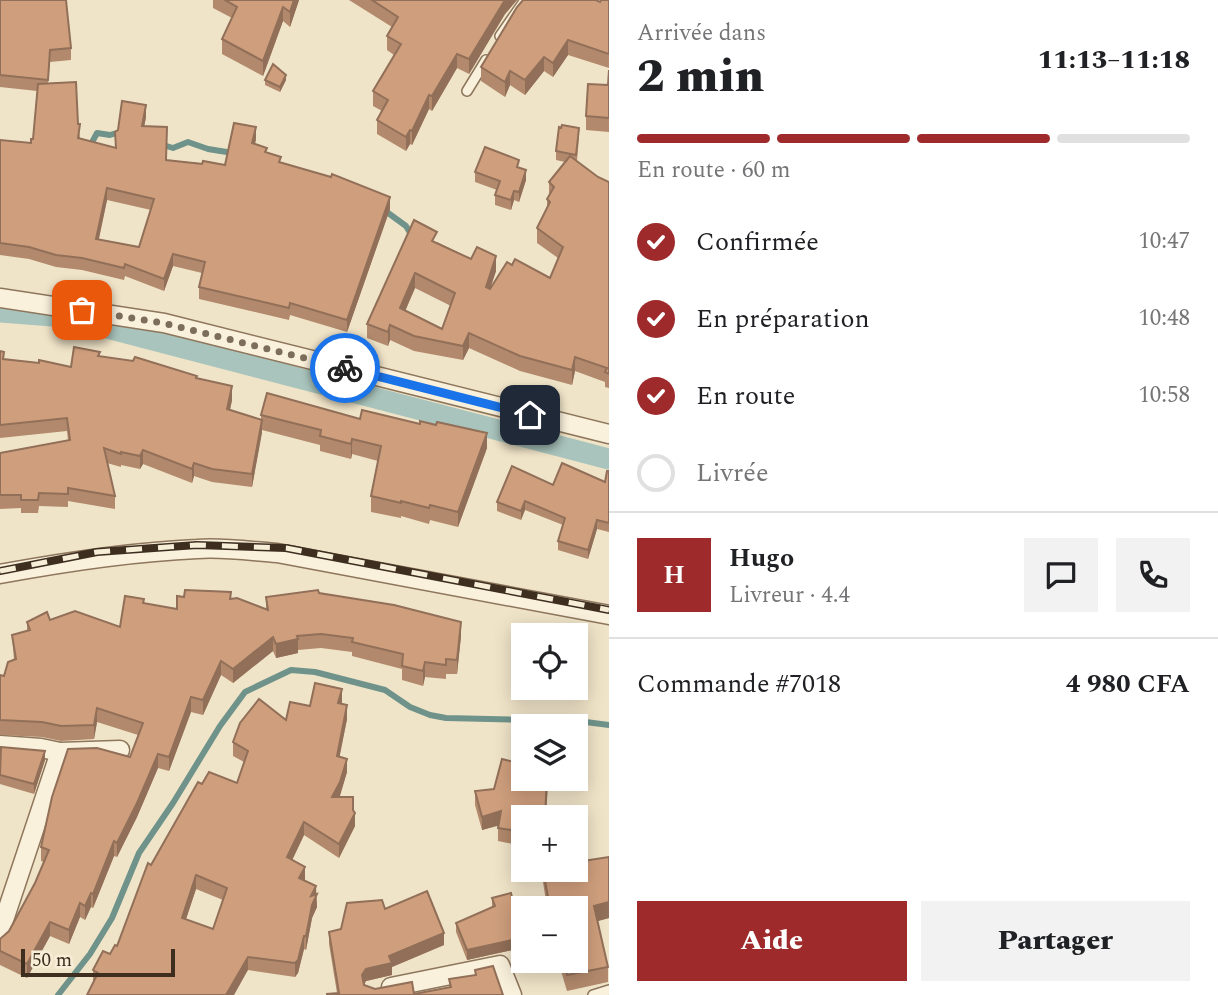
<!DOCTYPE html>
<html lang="fr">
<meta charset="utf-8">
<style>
:root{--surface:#fff;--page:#f2f2f2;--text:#202124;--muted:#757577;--line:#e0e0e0;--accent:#9e2a2b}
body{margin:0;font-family:Spectral,serif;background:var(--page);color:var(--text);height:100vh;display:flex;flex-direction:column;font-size:26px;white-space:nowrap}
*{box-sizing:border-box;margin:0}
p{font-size:23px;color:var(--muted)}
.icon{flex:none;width:38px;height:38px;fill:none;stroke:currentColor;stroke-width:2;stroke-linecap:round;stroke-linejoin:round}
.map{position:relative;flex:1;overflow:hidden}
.drawer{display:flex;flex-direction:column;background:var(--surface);width:609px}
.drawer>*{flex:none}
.buttons{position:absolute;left:511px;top:623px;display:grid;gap:14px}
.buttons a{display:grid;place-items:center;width:77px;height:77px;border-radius:0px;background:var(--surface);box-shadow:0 4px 18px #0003;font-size:35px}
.scale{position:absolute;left:21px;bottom:18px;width:154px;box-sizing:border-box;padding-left:7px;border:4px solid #3d2e20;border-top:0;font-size:19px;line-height:24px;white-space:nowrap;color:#3d2e20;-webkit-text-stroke:5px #f7eed8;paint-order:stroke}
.pin{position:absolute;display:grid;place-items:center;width:60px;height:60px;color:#fff;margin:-30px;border-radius:14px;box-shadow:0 4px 10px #0006}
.courier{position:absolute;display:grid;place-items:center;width:70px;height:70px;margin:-35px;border:5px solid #1a73e8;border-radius:50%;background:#fff;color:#222;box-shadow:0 2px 9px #0007}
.head em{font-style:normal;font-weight:800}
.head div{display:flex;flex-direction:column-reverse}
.head{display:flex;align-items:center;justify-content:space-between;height:119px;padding:0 28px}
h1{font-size:46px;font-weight:800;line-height:52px}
.bar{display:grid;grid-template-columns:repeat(4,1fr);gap:10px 7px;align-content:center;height:84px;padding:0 28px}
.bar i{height:9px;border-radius:5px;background:var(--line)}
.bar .selected{background:var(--accent)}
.bar p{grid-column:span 4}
.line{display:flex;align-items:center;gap:18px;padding:0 28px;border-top:2px solid var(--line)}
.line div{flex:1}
.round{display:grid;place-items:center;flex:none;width:74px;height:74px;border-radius:0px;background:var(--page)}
ol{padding:0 28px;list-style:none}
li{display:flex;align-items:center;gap:21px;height:77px}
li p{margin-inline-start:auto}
li .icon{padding:7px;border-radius:50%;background:var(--accent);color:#fff;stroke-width:4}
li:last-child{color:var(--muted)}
li i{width:38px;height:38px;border:4px solid var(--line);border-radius:50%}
.button{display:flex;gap:14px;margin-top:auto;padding:14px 28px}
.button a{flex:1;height:80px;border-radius:0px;background:var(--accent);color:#fff;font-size:28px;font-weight:800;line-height:80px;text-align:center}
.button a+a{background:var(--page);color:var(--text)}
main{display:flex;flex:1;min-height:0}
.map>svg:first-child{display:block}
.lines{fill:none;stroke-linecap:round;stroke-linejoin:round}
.stream{stroke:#6f938a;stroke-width:6}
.canal{stroke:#a9c4bc;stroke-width:21}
.service-casing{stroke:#8d765c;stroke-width:12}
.minor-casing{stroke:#8d765c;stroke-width:21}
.service{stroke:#faf1dc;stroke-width:9}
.minor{stroke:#faf1dc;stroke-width:18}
.rail-casing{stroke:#3d2e20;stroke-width:8}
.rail{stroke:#f7eed8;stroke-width:5;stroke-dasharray:16;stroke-linecap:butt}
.wall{fill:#b2896c;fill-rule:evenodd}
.shaded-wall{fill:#916f58}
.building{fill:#cf9f7d;stroke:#916f58;stroke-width:2;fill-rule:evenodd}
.done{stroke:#7c6e5b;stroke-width:7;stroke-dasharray:0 12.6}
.route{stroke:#1a73e8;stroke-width:9}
</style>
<main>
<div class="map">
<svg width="609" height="995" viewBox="0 0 609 995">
<rect width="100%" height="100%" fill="#f0e4c8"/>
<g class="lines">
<g class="stream">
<polyline points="160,144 173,148 188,142 208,149 233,153"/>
<polyline points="89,148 97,133 110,135 120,132"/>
<polyline points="384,210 406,226 412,236"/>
<polyline points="58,995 90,954 112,918 139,853 173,803 220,726 245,692 291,670 315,672 385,690 410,707 430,715 446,718 578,721 609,725"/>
</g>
<polyline class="canal" points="0,312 65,317 609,459"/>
<defs>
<g id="service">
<polyline points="500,36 525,0"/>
<polyline points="467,91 486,60"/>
<polyline points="593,995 609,990"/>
</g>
<g id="minor">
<polyline points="0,298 164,323 609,434"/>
<path d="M0,574C65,562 130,552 197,549C223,547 250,551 277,553L609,615"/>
<polyline points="0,745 41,748 60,752 120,750"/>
<polyline points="0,932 60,752"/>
<polyline points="391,987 500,965 512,995"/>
</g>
</defs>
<use href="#service" class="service-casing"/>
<use href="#minor" class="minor-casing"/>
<use href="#service" class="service"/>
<use href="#minor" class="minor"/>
<defs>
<polyline id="rail" points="0,571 97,552 197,545 286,548 609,610"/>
</defs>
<use href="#rail" class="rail-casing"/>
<use href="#rail" class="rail"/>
</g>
<g class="wall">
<path d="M0,0L71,48V60L50,62L48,84L78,124L80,138L115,148L146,117L144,126L166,160L225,165L256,139L255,144L281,162L390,209L347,332L290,315L289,320L199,299V287L202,273L173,266L164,291L125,276L124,280L82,270L56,267L29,259L0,255V140L31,143L33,139L37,91L0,87ZM107,200L151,210L139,247L99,239Z"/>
<polygon points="213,0 299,0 290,27 283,21 263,76 222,54 222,39 232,18 213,8"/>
<polygon points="349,0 517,0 505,14 469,74 457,68 432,111 429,109 412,145 410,144 406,151 377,134 377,120 382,111 373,106 373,91 394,55 387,50 387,36 392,27"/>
<polygon points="609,0 609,68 568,55 553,77 544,71 525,95 510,85 505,97 481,81 481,67 600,2"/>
<polygon points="609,70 609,132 586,130 586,116 608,85"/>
<polygon points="265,80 286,80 280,92 265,85"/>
<path d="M579,137L577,161L598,177L609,182V388L605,387V382L575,371L572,385L520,371L469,348L463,360L414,351L390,340L388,346L367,338V324L437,242L496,271L490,289L512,265L550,278L558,258L537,243V228L547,208V199L549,195V182L565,162L556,160V151ZM415,288L451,306L442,329L405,311Z"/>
<polygon points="519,168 526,180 519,202 514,200 511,210 495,205 495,195 497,190 475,182 475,172"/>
<polygon points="0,351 4,359 71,367 100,356 197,378 232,400 230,410 261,420 261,415 360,419 487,448 458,527 430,520 429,524 401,516 401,518 371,512 371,496 378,461 352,454 351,459 320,451 320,445 262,430 252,487 212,482 194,476 192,483 143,464 140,469 121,465 121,467 107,463 115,496 115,509 68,501 68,507 39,506 38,513 21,513 21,508 0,509 0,453 68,440 67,431 0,438"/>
<polygon points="609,471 609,532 597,529 588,559 558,550 558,541 563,525 525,510 521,520 497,511 497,502 553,485 605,482"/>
<polygon points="319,593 461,636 457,674 446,674 446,679 425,677 423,686 402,680 402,669 352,656 352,652 321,648 298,650 298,653 276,658 273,651 233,683 221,675 203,715 191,712 169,771 158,768 137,817 117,857 114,856 93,908 91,907 85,920 80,917 69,944 50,936 27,978 0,965 0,939 9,931 35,883 44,862 41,861 41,847 130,757 138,735 97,722 94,739 61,741 42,737 0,735 0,675 4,676 14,660 12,635 27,631 27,622 50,620 120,627 144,604 177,609 231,599 266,609 266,597"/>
<path d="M341,704L347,719L339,757L347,772L339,797L353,810L355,826L339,858L304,835L292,860L305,880L316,894L317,907L312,918L306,950L304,949L298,973L295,977L248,970L93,983V970L117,946L151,865L202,784L237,783L244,762L233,756V742L286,720L310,706ZM196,889L223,900L213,929L186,919Z"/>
<polygon points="0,750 45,760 34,794 0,784"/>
<polygon points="548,784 546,817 523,817 523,846 498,841 498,825 482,830 475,805 475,791"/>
<polygon points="609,857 609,918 598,921 608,967 608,982 567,991 558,961 576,961 576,908 547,908 543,882 543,870 576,870"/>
<polygon points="427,891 444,933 444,945 392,967 392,975 366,981 364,985 375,989 412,982 414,994 449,987 449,979 475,975 475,970 493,966 503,995 327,995 327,994 337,993 329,944 329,932 341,929 347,903 382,900 385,909"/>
<polygon points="492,898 521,948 467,960 456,932 456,923 492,907"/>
</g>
<g class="shaded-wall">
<polygon points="294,0 299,0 290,27 290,12"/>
<polygon points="505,0 517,0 505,14 469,74 469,59"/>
<polygon points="283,7 283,21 263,76 263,61"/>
<polygon points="568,40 568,55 553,77 553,63"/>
<polygon points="457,54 457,68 432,111 432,96"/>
<polygon points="544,57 544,71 525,95 525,80"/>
<polygon points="510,71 510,85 505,97 505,82"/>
<polygon points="286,75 286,80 280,92 280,87"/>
<polygon points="429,95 429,109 412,145 412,131"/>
<polygon points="146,105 146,117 142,138 142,126"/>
<polygon points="256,127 256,139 252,155 252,143"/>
<polygon points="410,130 410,144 406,151 406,137"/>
<polygon points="526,170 526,180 519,202 519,192"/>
<polygon points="107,188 107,200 96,251 96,239"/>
<polygon points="514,191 514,200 511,210 511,200"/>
<polygon points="390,197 390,209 347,332 347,320"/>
<polygon points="173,254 173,266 164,291 164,279"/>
<polygon points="496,256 496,271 486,301 486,287"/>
<polygon points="415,273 415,288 400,323 400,308"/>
<polygon points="390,325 390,340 388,346 388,332"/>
<polygon points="469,333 469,348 463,360 463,346"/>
<polygon points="575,357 575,371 572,385 572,370"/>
<polygon points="232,386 232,400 227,423 227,409"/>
<polygon points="262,420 262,433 252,487 252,474"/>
<polygon points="487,433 487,448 458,527 458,512"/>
<polygon points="352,439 352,454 351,459 351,444"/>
<polygon points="143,450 143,464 140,469 140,456"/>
<polygon points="194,463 194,476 192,483 192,469"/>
<polygon points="525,501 525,510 521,520 521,511"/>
<polygon points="597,520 597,529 588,559 588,550"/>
<polygon points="461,622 461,636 457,674 457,660"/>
<polygon points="273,637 273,651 233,683 233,669"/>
<polygon points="298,639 298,653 276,658 276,644"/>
<polygon points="221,661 221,675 203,715 203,700"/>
<polygon points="425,662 425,677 423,686 423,671"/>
<polygon points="342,689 342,702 338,717 338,703"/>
<polygon points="191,697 191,712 169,771 169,757"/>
<polygon points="347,705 347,719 337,770 337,756"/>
<polygon points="97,708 97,722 94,739 94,725"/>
<polygon points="45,751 45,760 34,794 34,784"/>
<polygon points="158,754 158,768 137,817 117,857 117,843"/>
<polygon points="347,759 347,772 340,796 332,811 332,797"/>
<polygon points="501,811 501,825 482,830 482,817"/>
<polygon points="355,813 355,826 339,858 339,844"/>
<polygon points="304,822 304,835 287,871 287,857"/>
<polygon points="114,841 114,856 93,908 93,894"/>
<polygon points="305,867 305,880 299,878"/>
<polygon points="196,875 196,889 182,931 182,918"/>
<polygon points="316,886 317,907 312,918 306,950 306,936 311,896"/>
<polygon points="91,893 91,907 85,920 85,906"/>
<polygon points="609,902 609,918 594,922 594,906"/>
<polygon points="80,903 80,917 69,944 69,930"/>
<polygon points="50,922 50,936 27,978 27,964"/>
<polygon points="444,933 444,945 392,967 392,975 366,981 362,987 362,975 366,969 389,956"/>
<polygon points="304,936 304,949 298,973 295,977 295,963"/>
<polygon points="521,938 521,948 467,960 467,950"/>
<polygon points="248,957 248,970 234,995 226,995"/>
</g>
<g class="building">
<polygon points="0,0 66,0 71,48 50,50 48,80 0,75"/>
<polygon points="225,0 294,0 290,12 283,7 263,61 222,39 237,7"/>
<polygon points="372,0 505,0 469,59 457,54 432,96 429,95 412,131 410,130 406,137 377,120 388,100 373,91 401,44 387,36 398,17"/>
<polygon points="523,0 596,0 600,2 601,0 609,0 609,54 568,40 553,63 544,57 525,80 510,71 505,82 481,67 517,7"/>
<polygon points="273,64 286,75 280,87 265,80"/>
<polygon points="609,70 609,118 586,116 588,84 608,85"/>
<path d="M76,82L78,124H80L78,138L116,148L115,132L118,130L122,101L146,105L142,126L167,127L166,160L202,164L203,161L225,165L234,123L256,127L252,143L267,148L265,152L281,157L279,162L331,177L332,174L390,197L347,320L290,303L289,308L199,287L205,262L173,254L164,279L125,264L124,268L82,258L56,255L29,247L0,243V140L31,143V139H33L38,84ZM107,188L154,199L139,247L96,239Z"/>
<polygon points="562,125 579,128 576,155 556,151 559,127 561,128"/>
<polygon points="485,147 519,160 517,167 526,170 519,192 514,191 511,200 495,195 500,181 475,172"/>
<path d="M570,156L598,177L609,182V374L605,372L607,368L575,357L572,370L520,356L469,333L463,346L414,336L390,325L388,332L367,324L414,220L437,232L432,241L471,259L477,247L496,256L486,287L490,289L507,262L512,265L515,259L550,278L563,247L537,228L550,202L547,199L554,187L549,182ZM415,273L455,293L442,329L400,308Z"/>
<polygon points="74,347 100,352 98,356 133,361 135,357 197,376 196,378 232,386 227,409 262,420 252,474 212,469 194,463 192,469 143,450 140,456 121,452 121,454 104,448 115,496 68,488 68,494 39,493 38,500 21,500 21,495 0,495 0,453 70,440 67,418 0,425 0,351 4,352 3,359 39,363 39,360 71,367"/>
<polygon points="267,393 360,419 362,410 420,424 420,421 436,425 437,422 487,433 458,512 430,505 429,508 401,501 401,503 371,496 381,446 352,439 351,444 320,436 321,430 261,415"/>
<polygon points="562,463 605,482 607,471 609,471 609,523 597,520 588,550 558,541 565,518 525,501 521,511 497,502 512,466 553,485"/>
<polygon points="185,590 231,592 230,599 237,598 268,610 266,597 318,590 319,593 394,605 461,622 457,660 446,659 446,665 425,662 423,671 402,666 403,654 352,642 353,638 321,634 297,636 298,639 276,644 273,637 233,669 221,661 203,700 191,697 169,757 158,754 137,803 117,843 114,841 93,894 91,893 85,906 80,903 69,930 50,922 27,964 0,951 0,939 9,931 35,883 49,850 41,847 52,797 68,749 97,748 130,757 143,723 97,708 94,725 61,726 42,722 0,720 0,675 4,676 8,662 16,659 12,635 30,630 27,622 47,612 50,620 75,611 120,627 125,596 144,599 143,603 177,609 177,596 184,597"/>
<path d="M315,683L342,689L338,703L347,705L337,756L347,759L340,782L332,797H353V810L355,813L339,844L304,822L287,857L305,867L299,878L316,886L311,896L317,894L312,905L306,936H304L298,960L295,963L248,957L226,995H87L98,973L93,970L103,951L110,954L115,945L117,946L148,863L151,865L198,782L202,784L209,772L237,783L248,751L233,742L240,723L259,699L286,720L290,702L310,706ZM196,875L227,888L213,929L182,918Z"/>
<polygon points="1,747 45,751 34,784 0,775"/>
<polygon points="502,759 523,764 523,779 547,779 545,817 535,816 535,817 523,817 523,832 498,828 501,811 482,817 475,791 494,789"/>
<polygon points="609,857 609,902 594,906 608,967 567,975 563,961 576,961 576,908 550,908 543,870 576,870 576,862"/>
<polygon points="427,891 444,933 389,956 392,963 366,969 362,975 364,985 375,989 412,982 414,994 451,987 449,979 476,975 475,970 493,966 503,995 327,995 327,994 339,993 329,932 341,929 347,903 382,900 385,909"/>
<polygon points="511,893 521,938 467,950 456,923 495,906 492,898"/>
</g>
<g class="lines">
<polyline class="done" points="82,310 163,323 345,368"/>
<polyline class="route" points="345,368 530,415"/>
</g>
</svg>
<div class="buttons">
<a><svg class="icon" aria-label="locate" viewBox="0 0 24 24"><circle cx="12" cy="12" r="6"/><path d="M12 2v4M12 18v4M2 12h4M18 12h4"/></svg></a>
<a><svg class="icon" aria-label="layers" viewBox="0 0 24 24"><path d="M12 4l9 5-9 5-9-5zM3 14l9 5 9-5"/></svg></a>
<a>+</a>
<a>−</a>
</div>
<div class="scale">50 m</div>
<div class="pin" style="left:82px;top:310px;background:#ea580c"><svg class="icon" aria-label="bag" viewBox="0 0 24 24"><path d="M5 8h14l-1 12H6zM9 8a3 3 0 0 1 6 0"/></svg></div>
<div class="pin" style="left:530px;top:415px;background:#1f2937"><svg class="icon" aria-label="home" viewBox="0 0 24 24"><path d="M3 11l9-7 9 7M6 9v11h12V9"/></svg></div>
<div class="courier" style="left:345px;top:368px"><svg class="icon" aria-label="bike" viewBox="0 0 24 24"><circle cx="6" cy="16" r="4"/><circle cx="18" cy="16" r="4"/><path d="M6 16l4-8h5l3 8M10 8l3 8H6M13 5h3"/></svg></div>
</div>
<section class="drawer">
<div class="head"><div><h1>2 min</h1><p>Arrivée dans</p></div><em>11:13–11:18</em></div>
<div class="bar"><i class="selected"></i><i class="selected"></i><i class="selected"></i><i></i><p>En route · 60 m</p></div>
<ol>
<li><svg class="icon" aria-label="check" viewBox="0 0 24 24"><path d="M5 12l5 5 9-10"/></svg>Confirmée<p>10:47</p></li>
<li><svg class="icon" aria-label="check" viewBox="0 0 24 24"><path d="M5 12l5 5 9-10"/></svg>En préparation<p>10:48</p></li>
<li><svg class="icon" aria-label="check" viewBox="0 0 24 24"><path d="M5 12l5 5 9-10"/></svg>En route<p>10:58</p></li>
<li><i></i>Livrée</li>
</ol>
<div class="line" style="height:126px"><b class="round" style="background:var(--accent);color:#fff">H</b><div><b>Hugo</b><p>Livreur · 4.4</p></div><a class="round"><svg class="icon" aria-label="chat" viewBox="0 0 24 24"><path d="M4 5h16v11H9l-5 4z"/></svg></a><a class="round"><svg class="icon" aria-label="phone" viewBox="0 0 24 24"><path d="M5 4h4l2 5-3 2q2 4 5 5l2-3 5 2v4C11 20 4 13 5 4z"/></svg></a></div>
<div class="line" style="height:91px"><div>Commande #7018</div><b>4 980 CFA</b></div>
<div class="button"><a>Aide</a><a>Partager</a></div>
</section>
</main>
